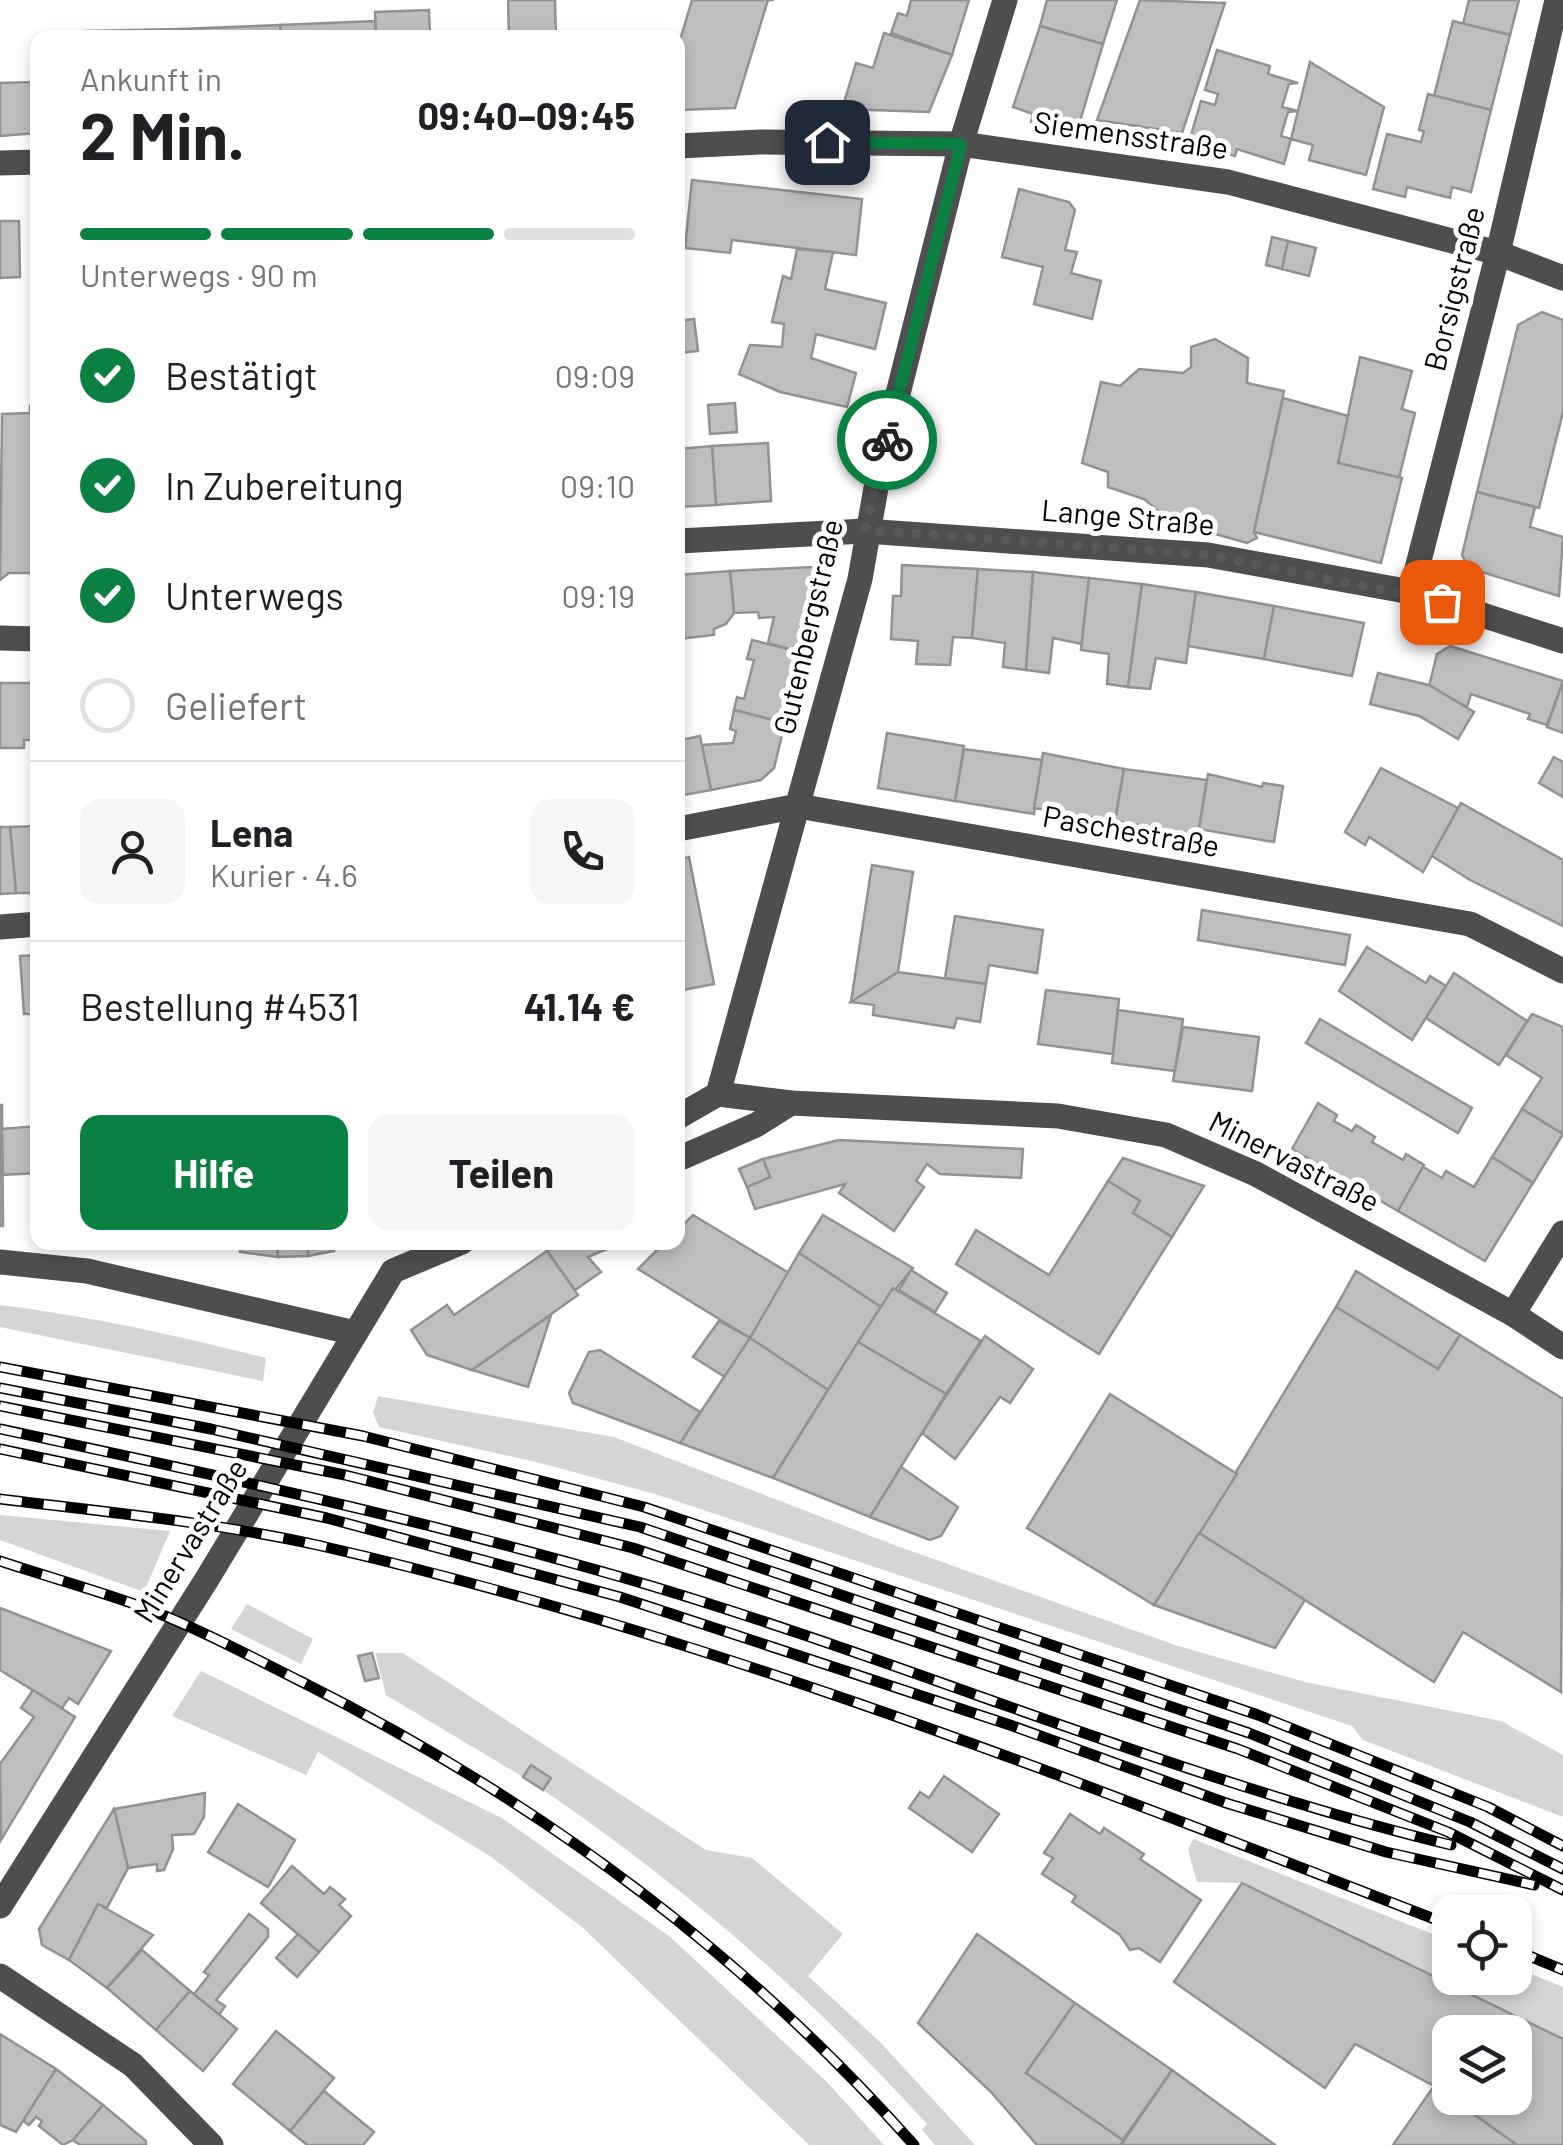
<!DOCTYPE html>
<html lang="de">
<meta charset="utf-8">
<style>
:root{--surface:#fff;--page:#f6f6f6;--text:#202124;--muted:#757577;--line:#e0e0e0;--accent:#0b8043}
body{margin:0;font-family:Barlow,sans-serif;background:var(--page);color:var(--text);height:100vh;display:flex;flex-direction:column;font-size:38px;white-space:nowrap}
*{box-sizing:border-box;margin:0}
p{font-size:32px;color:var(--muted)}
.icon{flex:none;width:55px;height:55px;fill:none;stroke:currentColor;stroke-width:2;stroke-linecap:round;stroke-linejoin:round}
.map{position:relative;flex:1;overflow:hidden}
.details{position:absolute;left:30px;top:30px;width:655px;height:1220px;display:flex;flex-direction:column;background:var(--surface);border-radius:20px;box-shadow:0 5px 15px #0003}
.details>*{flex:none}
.buttons{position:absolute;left:1432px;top:1895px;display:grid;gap:20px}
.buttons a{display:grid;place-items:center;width:100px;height:100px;border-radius:20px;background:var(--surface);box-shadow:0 5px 15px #0003;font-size:50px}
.pin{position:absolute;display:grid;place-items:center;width:85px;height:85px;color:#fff;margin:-42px;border-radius:20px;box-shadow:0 5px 15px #0006}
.courier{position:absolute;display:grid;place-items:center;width:100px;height:100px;margin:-50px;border:8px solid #0b8043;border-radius:50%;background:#fff;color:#222;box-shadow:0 2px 12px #0007}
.headline em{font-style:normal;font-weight:700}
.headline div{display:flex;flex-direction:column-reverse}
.headline{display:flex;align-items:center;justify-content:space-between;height:170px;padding:0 50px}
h1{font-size:65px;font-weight:700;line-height:75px}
.bar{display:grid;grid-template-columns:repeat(4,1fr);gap:15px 10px;align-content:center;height:120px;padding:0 50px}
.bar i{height:12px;border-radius:8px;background:var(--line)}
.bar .on{background:var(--accent)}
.bar p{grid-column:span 4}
.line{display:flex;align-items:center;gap:25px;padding:0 50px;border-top:2px solid var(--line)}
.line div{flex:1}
.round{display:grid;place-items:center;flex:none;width:105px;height:105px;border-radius:20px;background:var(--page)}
ol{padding:0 50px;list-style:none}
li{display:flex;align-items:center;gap:30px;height:110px}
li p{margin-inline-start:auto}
li .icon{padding:10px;border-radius:50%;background:var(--accent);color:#fff;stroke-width:4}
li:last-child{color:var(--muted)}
li i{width:55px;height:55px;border:5px solid var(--line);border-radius:50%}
.primary-button{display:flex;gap:20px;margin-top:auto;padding:20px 50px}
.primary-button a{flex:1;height:115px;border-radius:20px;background:var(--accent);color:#fff;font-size:40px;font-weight:700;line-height:115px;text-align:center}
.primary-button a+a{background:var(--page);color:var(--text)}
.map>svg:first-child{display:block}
.green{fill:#d5d5d5}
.building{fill:#bebebe;stroke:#929292;stroke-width:2.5;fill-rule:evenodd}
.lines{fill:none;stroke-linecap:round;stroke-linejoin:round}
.minor{stroke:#4e4e4e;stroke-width:25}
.rail-casing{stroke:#000;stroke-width:11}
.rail{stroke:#fff;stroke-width:8;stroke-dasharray:22;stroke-linecap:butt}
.done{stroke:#595959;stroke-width:10;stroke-dasharray:0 18}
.route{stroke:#0b8043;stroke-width:12}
.labels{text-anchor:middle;stroke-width:10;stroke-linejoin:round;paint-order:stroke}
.street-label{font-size:30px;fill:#000;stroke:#fff}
</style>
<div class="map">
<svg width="1563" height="2145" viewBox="0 0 1563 2145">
<rect width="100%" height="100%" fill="#fff"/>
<g class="green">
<path d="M0,1305C90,1316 178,1336 266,1358L263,1381L0,1327Z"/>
<polygon points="378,1396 614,1437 897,1546 1178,1646 1305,1682 1501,1721 1563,1755 1563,1817 1363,1740 1352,1726 655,1494 540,1463 379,1427 373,1413"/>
<polygon points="0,1515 170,1531 144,1592 0,1540"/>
<polygon points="247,1604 313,1639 301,1664 231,1629"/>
<path d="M375,1653H403L706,1850L752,1858L843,1934L808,1976L880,2042L975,2145H935L922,2130L927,2124C809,1995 688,1889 543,1790L550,1777L531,1765L523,1777L386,1695Z"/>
<polygon points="201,1671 502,1818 669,1936 828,2083 884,2145 809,2145 583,1928 490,1856 318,1752 306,1775 172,1716"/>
<polygon points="1193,1839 1450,1941 1450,1978 1515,1978 1515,1967 1563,1987 1563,2039 1242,1883 1197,1882 1188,1850"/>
</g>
<g class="building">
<polygon points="508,0 555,0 556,38 509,38"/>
<polygon points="692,0 774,0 768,0 735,108 678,110 678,47"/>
<polygon points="911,0 969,0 952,55 891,33 898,13 907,16"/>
<polygon points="1047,0 1117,0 1103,44 1040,26"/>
<polygon points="1140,0 1225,3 1182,133 1097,120"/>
<polygon points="1469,0 1519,0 1510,35 1463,24"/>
<polygon points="429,10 430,38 376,38 375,12"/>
<polygon points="375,21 376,38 281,38 280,25"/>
<polygon points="1453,21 1510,35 1491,110 1434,96"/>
<polygon points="280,25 281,38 183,38 182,29"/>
<polygon points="1040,26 1103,44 1078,128 1031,122 1033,114 1013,107"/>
<polygon points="182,29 183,38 86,38 86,31"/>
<polygon points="884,33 952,55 929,112 842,109 856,63 873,68"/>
<polygon points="1217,50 1270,66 1268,74 1298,83 1289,84 1282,107 1298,111 1288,112 1281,136 1291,139 1284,164 1237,149 1235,156 1189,142 1201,101 1215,105 1218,94 1205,90"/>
<polygon points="1310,62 1384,107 1366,175 1309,160 1313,145 1291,139"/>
<polygon points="33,82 37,133 0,136 0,83"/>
<polygon points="1428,94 1491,110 1471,192 1452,187 1450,198 1407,187 1405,197 1373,189 1387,134 1421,142 1424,131 1419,130"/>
<polygon points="692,180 862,199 856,255 732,240 730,253 685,248"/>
<polygon points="1019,189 1069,202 1075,210 1065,250 1077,252 1071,273 1101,281 1092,319 1034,304 1043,267 1002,257"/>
<polygon points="0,221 19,221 20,277 0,278"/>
<polygon points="1272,237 1288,241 1282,269 1266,265"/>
<polygon points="1288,241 1316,248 1309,276 1282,269"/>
<polygon points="797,249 833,252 825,289 886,303 875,349 816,334 811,358 856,373 847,407 780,392 739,374 750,345 782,347 784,324 772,322 783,276 791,279"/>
<polygon points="1542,312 1563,320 1563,412 1539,508 1477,492 1518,325"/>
<polygon points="694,319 698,351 678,353 678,321"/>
<polygon points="1215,339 1248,358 1247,383 1284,391 1254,532 1257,538 1247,543 1212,533 1215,519 1208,518 1200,525 1168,519 1144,499 1108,487 1108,472 1082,463 1101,382 1120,386 1139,369 1183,373 1191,367 1191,347"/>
<polygon points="1360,357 1412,371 1402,409 1415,413 1399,478 1338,463"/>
<polygon points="1283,398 1348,416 1338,463 1402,478 1381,563 1254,532"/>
<polygon points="735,403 737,432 710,434 708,405"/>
<polygon points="30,406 36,406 38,414 38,579 32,579 31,573 9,573 0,580 2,414 30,413"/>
<polygon points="768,443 771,501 716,505 712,446"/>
<polygon points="712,446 716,505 678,507 678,449"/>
<polygon points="1477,492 1535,507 1530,527 1563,537 1559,596 1469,568 1462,555"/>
<polygon points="902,565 978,569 972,638 953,637 950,665 916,664 918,641 891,639 893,596 901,596"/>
<polygon points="813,567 819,587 803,653 768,643 774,617 759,618 758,612 734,613 730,571"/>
<polygon points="978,569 1033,572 1026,670 1003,667 1005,643 972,638"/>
<polygon points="730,571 734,613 726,624 714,629 714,635 678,639 678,575"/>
<polygon points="1033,572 1089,578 1082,644 1053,638 1049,673 1026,670"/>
<polygon points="1089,578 1142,584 1128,687 1107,684 1109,654 1081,650"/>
<polygon points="1142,584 1196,592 1186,663 1156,658 1150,689 1128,687"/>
<polygon points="1196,592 1274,606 1264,659 1188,646"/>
<polygon points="1274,606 1364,623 1352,676 1264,659"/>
<polygon points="752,640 803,653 785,723 734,710 737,697 744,699 754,660 747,659"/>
<polygon points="1450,646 1563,681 1547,725 1528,719 1530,714 1471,694 1467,707 1429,686 1437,654"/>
<polygon points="1378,673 1429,685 1474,712 1458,739 1419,716 1370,704"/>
<polygon points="1563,681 1563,733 1547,727"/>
<polygon points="38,682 38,740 35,740 31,683"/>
<polygon points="0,683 31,683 35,740 24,740 24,748 0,748"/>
<polygon points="734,710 785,723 774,768 761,780 711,790 702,745 733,743 736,731 730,729"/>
<polygon points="887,733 964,746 955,801 878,788"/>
<polygon points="700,736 711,790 678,796 678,747 682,746 681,740"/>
<polygon points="964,749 1042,760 1034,814 955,801"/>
<polygon points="1043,753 1124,769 1115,821 1034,808"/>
<polygon points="1554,757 1563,762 1563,797 1539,783"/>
<polygon points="1381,768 1458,808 1423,872 1369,837 1365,845 1345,832"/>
<polygon points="1124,769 1207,780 1198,835 1115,821"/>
<polygon points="1208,774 1262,787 1263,783 1283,786 1274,842 1199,829"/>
<polygon points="1461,803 1563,860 1563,926 1470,880 1432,856"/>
<polygon points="38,826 38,893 16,893 10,827"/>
<polygon points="0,827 10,827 16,893 0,894"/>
<polygon points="689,857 714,984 678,991 678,860"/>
<polygon points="872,865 913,872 898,972 851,1002"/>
<polygon points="1202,910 1350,935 1345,965 1198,940"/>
<polygon points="955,916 1043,930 1037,973 989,965 986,984 945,978"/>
<polygon points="1367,947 1426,983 1430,976 1446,986 1412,1040 1339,991"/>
<polygon points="38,955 38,1014 24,1014 20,956"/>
<polygon points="898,972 986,984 980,1022 957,1018 954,1028 873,1015 874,1005 851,1002"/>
<polygon points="1454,973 1527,1021 1499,1065 1426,1018"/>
<polygon points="1046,990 1119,999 1113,1054 1038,1044"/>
<polygon points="1118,1010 1183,1019 1175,1071 1112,1063"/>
<polygon points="1532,1014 1563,1027 1563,1134 1522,1109 1542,1078 1506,1055"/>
<polygon points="1320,1019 1472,1108 1458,1133 1306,1043"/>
<polygon points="1183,1027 1259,1037 1252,1091 1173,1081"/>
<polygon points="1318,1103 1337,1115 1334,1121 1352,1131 1356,1125 1375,1137 1372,1142 1403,1160 1406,1154 1424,1165 1398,1211 1292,1149"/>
<polygon points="0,1105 2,1105 3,1226 0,1226"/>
<polygon points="1522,1109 1563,1134 1533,1183 1492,1157"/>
<polygon points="38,1126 38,1173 3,1175 2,1129"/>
<polygon points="839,1140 1023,1149 1021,1178 940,1174 927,1164 916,1181 924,1187 894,1231 839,1193 845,1184 755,1209 747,1187 770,1177 763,1159"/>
<polygon points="1492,1157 1533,1183 1485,1261 1398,1211 1423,1167 1442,1178 1446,1171 1474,1187"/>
<polygon points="1123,1158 1204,1186 1172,1237 1133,1213 1140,1201 1108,1181"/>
<polygon points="763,1159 770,1177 747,1187 739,1169"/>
<polygon points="1108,1181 1140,1201 1133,1213 1172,1237 1099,1354 956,1264 976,1230 1049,1275"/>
<polygon points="693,1215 789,1273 750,1338 638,1269 665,1242 678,1242 678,1230"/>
<polygon points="823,1215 913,1268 881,1307 799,1253"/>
<polygon points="240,1242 277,1242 278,1257 240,1252"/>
<polygon points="277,1242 308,1242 308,1256 278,1257"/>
<polygon points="308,1242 333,1242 334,1251 308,1256"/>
<polygon points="568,1242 614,1246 588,1257 601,1272 575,1290 547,1251"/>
<polygon points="547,1251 578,1295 472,1370 427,1355 411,1330 447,1305 454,1315"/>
<polygon points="799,1253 881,1307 828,1390 750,1338"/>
<polygon points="911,1270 947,1293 935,1312 899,1290"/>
<polygon points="1356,1271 1460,1335 1438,1369 1336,1307"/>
<polygon points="893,1288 981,1341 946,1394 858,1342"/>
<polygon points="1336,1307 1438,1369 1460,1335 1563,1399 1561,1692 1463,1632 1434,1682 1199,1533"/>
<polygon points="551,1315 528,1387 472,1370"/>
<polygon points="719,1321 750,1338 725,1377 693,1357"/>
<polygon points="985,1336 1033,1369 1010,1403 1000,1397 955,1459 922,1433"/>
<polygon points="750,1338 828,1390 773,1478 680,1443"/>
<polygon points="858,1342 946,1394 870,1517 773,1478"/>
<polygon points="600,1350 700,1412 680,1443 573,1403 569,1393 589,1352"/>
<polygon points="1110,1394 1237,1474 1154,1605 1027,1528"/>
<polygon points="901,1467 958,1507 941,1536 930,1540 870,1517"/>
<polygon points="1199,1533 1305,1600 1275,1648 1154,1605"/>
<polygon points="0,1608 111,1651 78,1704 69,1698 62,1708 0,1670"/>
<polygon points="372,1653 379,1678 365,1681 358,1656"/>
<polygon points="33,1690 75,1717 1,1840 0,1764 34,1717 21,1708"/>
<polygon points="531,1765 551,1778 543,1790 523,1777"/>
<polygon points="944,1776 999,1814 972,1852 909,1808 920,1792 929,1798"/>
<polygon points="205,1793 204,1817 194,1834 172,1835 173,1849 164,1870 157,1871 157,1864 128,1868 114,1809"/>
<polygon points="238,1804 295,1840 268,1887 208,1852"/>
<polygon points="114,1809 128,1868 107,1908 98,1904 69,1960 42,1945 39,1929"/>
<polygon points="1070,1814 1100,1834 1104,1828 1144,1854 1140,1859 1201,1900 1160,1962 1139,1948 1130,1950 1120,1935 1072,1902 1076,1896 1042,1874 1053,1858 1044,1853"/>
<polygon points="292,1866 324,1894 330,1887 345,1899 339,1905 351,1916 319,1952 261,1903"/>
<path d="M1242,1883L1563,2039V2145H1517L1434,2086L1355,2044L1325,2088L1174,1982ZM1450,2032H1515V2098H1450Z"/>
<polygon points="98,1904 153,1935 107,1988 69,1960"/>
<polygon points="249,1914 268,1929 268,1937 216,2000 225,2006 219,2015 194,1994 209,1975 204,1972"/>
<polygon points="298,1934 319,1952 297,1977 276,1958"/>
<polygon points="977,1934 1075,2003 1026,2073 1123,2140 1121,2145 1037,2145 991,2092 918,2023"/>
<polygon points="142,1950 190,1991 156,2030 107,1988"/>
<polygon points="190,1991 237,2029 203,2071 156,2030"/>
<polygon points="1075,2003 1172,2070 1123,2140 1026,2073"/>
<polygon points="276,2031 334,2078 290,2131 233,2084"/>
<polygon points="0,2034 56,2069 16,2132 0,2125"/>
<polygon points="56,2069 103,2105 73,2140 63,2145 39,2126 42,2121 36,2117 29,2125 23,2121"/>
<polygon points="1172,2070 1275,2145 1121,2145"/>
<polygon points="1434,2086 1517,2145 1393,2145"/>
<polygon points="324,2091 374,2132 363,2145 307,2145 290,2131"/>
<polygon points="103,2105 146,2141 146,2145 80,2145 73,2140"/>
</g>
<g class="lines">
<g class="minor">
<polyline points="678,146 760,142 961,144 1228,182 1498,253 1563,278"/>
<polyline points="0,163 38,162"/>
<polyline points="678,541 865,531 1208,555 1411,592 1563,641"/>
<polyline points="1411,592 1498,253 1557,0"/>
<polyline points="0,638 38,639"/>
<polyline points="678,829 798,806 1470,924 1563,971"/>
<polyline points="0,927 38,924"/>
<polyline points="718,1094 860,579 880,465 961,144 1005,0"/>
<polyline points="678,1117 718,1094 791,1103 1058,1116 1166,1135 1256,1174 1513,1314 1563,1347"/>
<polyline points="678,1159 756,1125 791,1103"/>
<polyline points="0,1262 87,1271 355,1333"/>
<polyline points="1513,1314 1563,1233"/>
<polyline points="0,1906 207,1579 393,1271 462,1242"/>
<polyline points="0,1976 133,2065 211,2145"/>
</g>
<defs>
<g id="rail">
<polyline points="0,1367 363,1436 644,1507 1258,1715 1488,1807 1563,1846"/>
<polyline points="0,1388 211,1429 640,1527 1249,1733 1470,1822 1563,1869"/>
<polyline points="0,1406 345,1475 633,1548 1238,1749 1448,1832 1563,1890"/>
<path d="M0,1429C211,1474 421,1519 628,1579C905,1660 1170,1777 1451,1845"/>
<polyline points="0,1449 327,1518 620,1597 1010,1725 1226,1803 1386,1852 1534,1885"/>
<path d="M0,1499C105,1512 213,1522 317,1545C705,1633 1079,1782 1450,1925"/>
<path d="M0,1561C45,1576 92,1589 137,1605C194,1626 248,1655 302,1682C534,1798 741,1950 914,2145"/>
<polyline points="1515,1950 1563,1970"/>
</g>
</defs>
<use href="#rail" class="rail-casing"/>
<use href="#rail" class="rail"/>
</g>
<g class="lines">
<polyline class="done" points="887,440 865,530 1208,555 1442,602"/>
<polyline class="route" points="827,142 961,144 887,440"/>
</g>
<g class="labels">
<g class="street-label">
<text transform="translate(1131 136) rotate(8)" y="10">Siemensstraße</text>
<text transform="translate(1455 289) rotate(-76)" y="10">Borsigstraße</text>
<text transform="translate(1128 518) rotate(5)" y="10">Lange Straße</text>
<text transform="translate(809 627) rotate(-77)" y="10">Gutenbergstraße</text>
<text transform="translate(1131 832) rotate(10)" y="10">Paschestraße</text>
<text transform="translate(1294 1162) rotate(27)" y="10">Minervastraße</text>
<text transform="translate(191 1541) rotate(-58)" y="10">Minervastraße</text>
</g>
</g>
</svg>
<div class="buttons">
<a><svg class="icon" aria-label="locate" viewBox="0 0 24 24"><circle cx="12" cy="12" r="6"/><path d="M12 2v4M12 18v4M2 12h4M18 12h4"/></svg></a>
<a><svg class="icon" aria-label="layers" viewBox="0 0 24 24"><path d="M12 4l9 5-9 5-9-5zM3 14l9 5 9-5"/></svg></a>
</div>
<div class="pin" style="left:1442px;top:602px;background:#ea580c"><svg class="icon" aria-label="bag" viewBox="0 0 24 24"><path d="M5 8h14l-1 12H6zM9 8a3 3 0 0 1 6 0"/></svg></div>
<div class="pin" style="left:827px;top:142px;background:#1f2937"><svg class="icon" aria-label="home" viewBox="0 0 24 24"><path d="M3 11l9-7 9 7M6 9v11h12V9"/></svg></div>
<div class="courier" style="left:887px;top:440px"><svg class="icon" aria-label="bike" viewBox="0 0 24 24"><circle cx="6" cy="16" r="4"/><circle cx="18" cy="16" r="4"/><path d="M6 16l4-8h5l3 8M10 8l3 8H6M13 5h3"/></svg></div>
<section class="details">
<div class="headline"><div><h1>2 Min.</h1><p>Ankunft in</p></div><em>09:40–09:45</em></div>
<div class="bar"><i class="on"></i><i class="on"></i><i class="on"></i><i></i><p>Unterwegs · 90 m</p></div>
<ol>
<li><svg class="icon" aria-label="check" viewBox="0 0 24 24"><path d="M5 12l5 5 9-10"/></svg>Bestätigt<p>09:09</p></li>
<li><svg class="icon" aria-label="check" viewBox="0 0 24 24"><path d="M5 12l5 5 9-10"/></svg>In Zubereitung<p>09:10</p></li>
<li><svg class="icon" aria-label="check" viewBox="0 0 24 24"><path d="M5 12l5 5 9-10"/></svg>Unterwegs<p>09:19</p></li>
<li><i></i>Geliefert</li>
</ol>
<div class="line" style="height:180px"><a class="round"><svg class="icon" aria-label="person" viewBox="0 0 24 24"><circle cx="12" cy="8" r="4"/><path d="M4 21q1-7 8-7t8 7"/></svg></a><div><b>Lena</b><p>Kurier · 4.6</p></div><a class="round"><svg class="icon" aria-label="phone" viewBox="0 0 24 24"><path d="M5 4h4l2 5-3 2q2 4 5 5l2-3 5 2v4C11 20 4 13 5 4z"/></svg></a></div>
<div class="line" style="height:130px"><div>Bestellung #4531</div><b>41.14 €</b></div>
<div class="primary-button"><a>Hilfe</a><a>Teilen</a></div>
</section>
</div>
